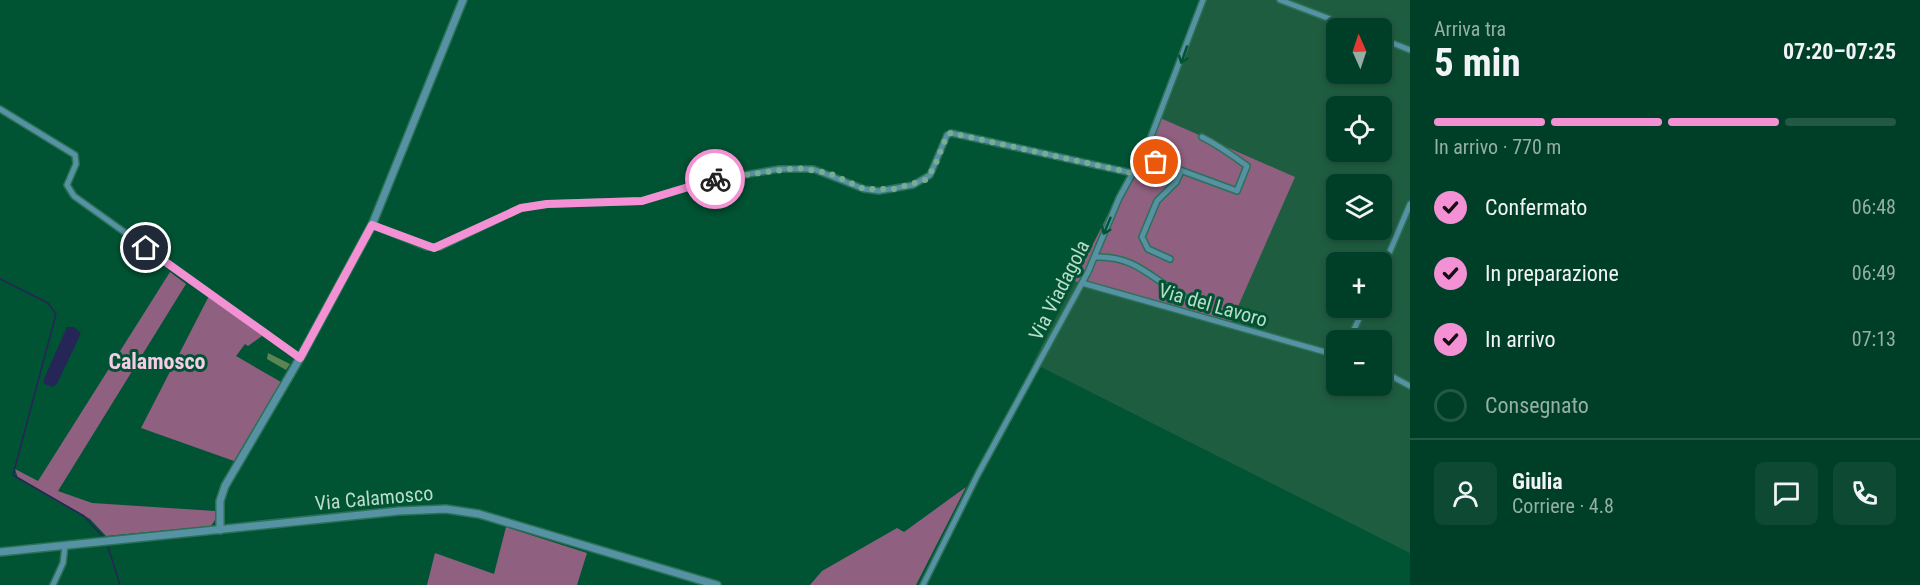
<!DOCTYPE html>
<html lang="it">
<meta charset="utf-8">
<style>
:root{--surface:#003f27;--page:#0e4a33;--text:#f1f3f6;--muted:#95afa7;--line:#225844;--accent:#f491d4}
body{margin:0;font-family:"Roboto Condensed",sans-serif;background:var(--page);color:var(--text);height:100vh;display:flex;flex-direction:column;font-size:22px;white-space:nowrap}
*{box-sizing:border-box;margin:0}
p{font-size:20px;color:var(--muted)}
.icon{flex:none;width:33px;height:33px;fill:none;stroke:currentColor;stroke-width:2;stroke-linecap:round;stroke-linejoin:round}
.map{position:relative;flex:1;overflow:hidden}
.sheet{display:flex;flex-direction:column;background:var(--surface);width:510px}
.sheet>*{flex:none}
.needle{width:39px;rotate:357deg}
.controls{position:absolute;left:1326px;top:18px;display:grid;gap:12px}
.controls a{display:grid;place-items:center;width:66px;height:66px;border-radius:9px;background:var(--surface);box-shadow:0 3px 9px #0003,0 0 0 2px var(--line);font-size:30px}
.pin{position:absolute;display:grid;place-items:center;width:51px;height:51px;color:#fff;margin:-26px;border:3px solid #fff;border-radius:50%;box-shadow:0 2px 6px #0007}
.courier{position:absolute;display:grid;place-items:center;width:60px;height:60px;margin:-30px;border:4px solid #f491d4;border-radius:50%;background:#fff;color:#222;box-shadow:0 2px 8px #0007}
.headline em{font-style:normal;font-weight:700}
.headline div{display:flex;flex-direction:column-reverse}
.headline{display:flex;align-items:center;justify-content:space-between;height:102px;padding:0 24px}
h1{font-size:39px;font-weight:700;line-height:45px}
.bar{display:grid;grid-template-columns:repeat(4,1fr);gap:9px 6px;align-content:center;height:72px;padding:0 24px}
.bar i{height:8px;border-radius:4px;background:var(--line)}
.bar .active{background:var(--accent)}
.bar p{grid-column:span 4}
.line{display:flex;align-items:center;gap:15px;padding:0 24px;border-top:2px solid var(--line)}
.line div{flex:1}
.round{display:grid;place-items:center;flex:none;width:63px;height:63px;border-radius:9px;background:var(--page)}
ol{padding:0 24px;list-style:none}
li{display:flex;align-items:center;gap:18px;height:66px}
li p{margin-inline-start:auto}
li .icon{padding:6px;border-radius:50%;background:var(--accent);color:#111;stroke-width:4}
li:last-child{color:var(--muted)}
li i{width:33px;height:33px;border:3px solid var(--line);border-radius:50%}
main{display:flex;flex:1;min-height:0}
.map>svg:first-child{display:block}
.built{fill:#1f5d40;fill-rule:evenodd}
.green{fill:#906080}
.water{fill:#252558}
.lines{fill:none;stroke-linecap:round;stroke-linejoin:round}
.stream{stroke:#252558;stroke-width:1.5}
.building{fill:#5b8551}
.minor-casing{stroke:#297255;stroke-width:8}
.tertiary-casing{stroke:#297255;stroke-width:10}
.minor{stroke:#5691a4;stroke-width:5}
.tertiary{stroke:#5691a4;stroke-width:7}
.oneway{stroke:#005434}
.done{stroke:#79ac95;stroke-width:6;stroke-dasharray:0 10.8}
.route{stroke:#f491d4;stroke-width:8}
.labels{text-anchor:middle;stroke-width:6;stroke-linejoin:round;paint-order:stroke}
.street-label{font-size:20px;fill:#badcc9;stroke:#005434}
.quarter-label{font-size:22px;font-weight:bold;fill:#f7cce8;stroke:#005434}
</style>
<main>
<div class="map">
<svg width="1410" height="585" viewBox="0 0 1410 585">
<rect width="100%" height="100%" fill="#005434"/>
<path class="built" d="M1200,0H1410V553L1033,363L1074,281L1229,327L1158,117ZM1336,28H1382V74H1336ZM1336,106H1382V152H1336ZM1336,184H1382V230H1336ZM1336,262H1382V308H1336ZM1336,340H1382V386H1336Z"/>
<g class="green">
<polygon points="1158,117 1295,177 1229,327 1074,281"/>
<polygon points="170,272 186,284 58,491 92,503 215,511 215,520 211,526 106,536 90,519 18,478 15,469 38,481"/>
<polygon points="211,292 269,331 248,346 245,344 236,356 281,382 234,461 141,428"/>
<polygon points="966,487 916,585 810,585 822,571 897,528 904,532"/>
<polygon points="506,527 587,553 577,585 427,585 435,553 494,574"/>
</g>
<polygon class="water" points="67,327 74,327 81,333 57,384 53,387 44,384 44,379"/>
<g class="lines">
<g class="stream">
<polyline points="0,279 48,303 56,314 13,475 84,516 103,537"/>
<polyline points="108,547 120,585"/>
</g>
</g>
<polygon class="building" points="268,353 290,364 286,370 267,359"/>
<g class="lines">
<defs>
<g id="minor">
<polyline points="1280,0 1354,28"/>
<polyline points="1382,39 1410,50"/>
<polyline points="0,109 75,155 76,164 67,185 74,196 300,358"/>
<path d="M1142,156L1237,191L1247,166C1232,155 1220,146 1202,137"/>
<polyline points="372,225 427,247 440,247 521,208 547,204 642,201 708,181 779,169 813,169 864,189 879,191 913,185 930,175 947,135 951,133 1132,173"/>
<path d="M1095,257C1135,255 1152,279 1184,297"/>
<polyline points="1170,259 1148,249 1142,237 1157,201 1176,182 1181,171"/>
<polyline points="1382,270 1410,204"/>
<polyline points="1082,283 1336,355"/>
<polyline points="1349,340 1364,308"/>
<polyline points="1382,371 1410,386"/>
<polyline points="53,585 63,563 65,546"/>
<polyline points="923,585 978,474 1088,272 1119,198 1147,147 1203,0"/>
</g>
<g id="tertiary">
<polyline points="220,530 220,501 225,486 300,358 372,225 463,0"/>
<polyline points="0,552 399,511 446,509 479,514 717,585"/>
</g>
</defs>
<use href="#minor" class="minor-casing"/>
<use href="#tertiary" class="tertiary-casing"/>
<use href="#minor" class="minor"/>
<use href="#tertiary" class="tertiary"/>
</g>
<defs><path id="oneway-shaft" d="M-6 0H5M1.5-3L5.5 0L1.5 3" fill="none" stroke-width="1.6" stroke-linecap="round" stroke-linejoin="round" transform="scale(1.5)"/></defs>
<g class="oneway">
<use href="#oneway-shaft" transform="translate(1184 55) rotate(109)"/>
<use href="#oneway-shaft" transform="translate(1107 226) rotate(113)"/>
</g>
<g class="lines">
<polyline class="done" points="715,179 797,168 829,173 864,189 894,189 925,180 934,168 947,135 951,133 1132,173 1142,156 1156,162"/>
<polyline class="route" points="146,248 300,358 372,225 434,248 521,208 547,204 642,201 715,179"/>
</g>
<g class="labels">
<g class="street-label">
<text transform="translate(1059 290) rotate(-63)" y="7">Via Viadagola</text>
<text transform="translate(1213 305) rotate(16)" y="7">Via del Lavoro</text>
<text transform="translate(374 498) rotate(-5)" y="7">Via Calamosco</text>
</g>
<g class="quarter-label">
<text x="157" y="369">Calamosco</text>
</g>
</g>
</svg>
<div class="controls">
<a><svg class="needle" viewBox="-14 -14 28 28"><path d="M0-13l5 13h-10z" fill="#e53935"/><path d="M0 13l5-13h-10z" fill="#95afa7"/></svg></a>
<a><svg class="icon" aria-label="locate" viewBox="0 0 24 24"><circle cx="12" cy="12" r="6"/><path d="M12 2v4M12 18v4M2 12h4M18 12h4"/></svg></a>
<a><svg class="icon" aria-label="layers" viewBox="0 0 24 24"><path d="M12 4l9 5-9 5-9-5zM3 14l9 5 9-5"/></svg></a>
<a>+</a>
<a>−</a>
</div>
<div class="pin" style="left:1156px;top:162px;background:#ea580c"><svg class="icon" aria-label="bag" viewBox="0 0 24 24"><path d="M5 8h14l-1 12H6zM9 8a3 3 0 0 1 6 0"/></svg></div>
<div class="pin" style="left:146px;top:248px;background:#1f2937"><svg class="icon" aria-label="home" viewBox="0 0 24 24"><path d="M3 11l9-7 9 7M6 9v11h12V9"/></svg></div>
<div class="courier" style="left:715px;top:179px"><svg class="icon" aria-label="bike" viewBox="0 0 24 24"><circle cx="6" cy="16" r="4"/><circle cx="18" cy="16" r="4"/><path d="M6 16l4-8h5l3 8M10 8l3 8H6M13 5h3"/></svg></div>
</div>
<section class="sheet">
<div class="headline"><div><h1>5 min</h1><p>Arriva tra</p></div><em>07:20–07:25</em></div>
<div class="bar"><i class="active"></i><i class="active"></i><i class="active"></i><i></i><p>In arrivo · 770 m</p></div>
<ol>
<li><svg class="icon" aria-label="check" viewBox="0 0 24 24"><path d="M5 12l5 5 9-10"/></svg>Confermato<p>06:48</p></li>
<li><svg class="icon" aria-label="check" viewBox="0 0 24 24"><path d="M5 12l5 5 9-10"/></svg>In preparazione<p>06:49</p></li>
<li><svg class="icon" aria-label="check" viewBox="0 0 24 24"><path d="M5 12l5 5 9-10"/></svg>In arrivo<p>07:13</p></li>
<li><i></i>Consegnato</li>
</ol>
<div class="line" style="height:108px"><a class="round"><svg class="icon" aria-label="person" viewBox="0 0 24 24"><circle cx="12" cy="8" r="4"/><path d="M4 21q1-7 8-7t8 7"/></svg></a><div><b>Giulia</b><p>Corriere · 4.8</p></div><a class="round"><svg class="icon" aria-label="chat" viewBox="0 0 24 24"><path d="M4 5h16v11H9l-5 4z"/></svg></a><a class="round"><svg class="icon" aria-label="phone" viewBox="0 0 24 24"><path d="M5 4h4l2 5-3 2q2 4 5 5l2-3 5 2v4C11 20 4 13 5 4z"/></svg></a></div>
</section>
</main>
